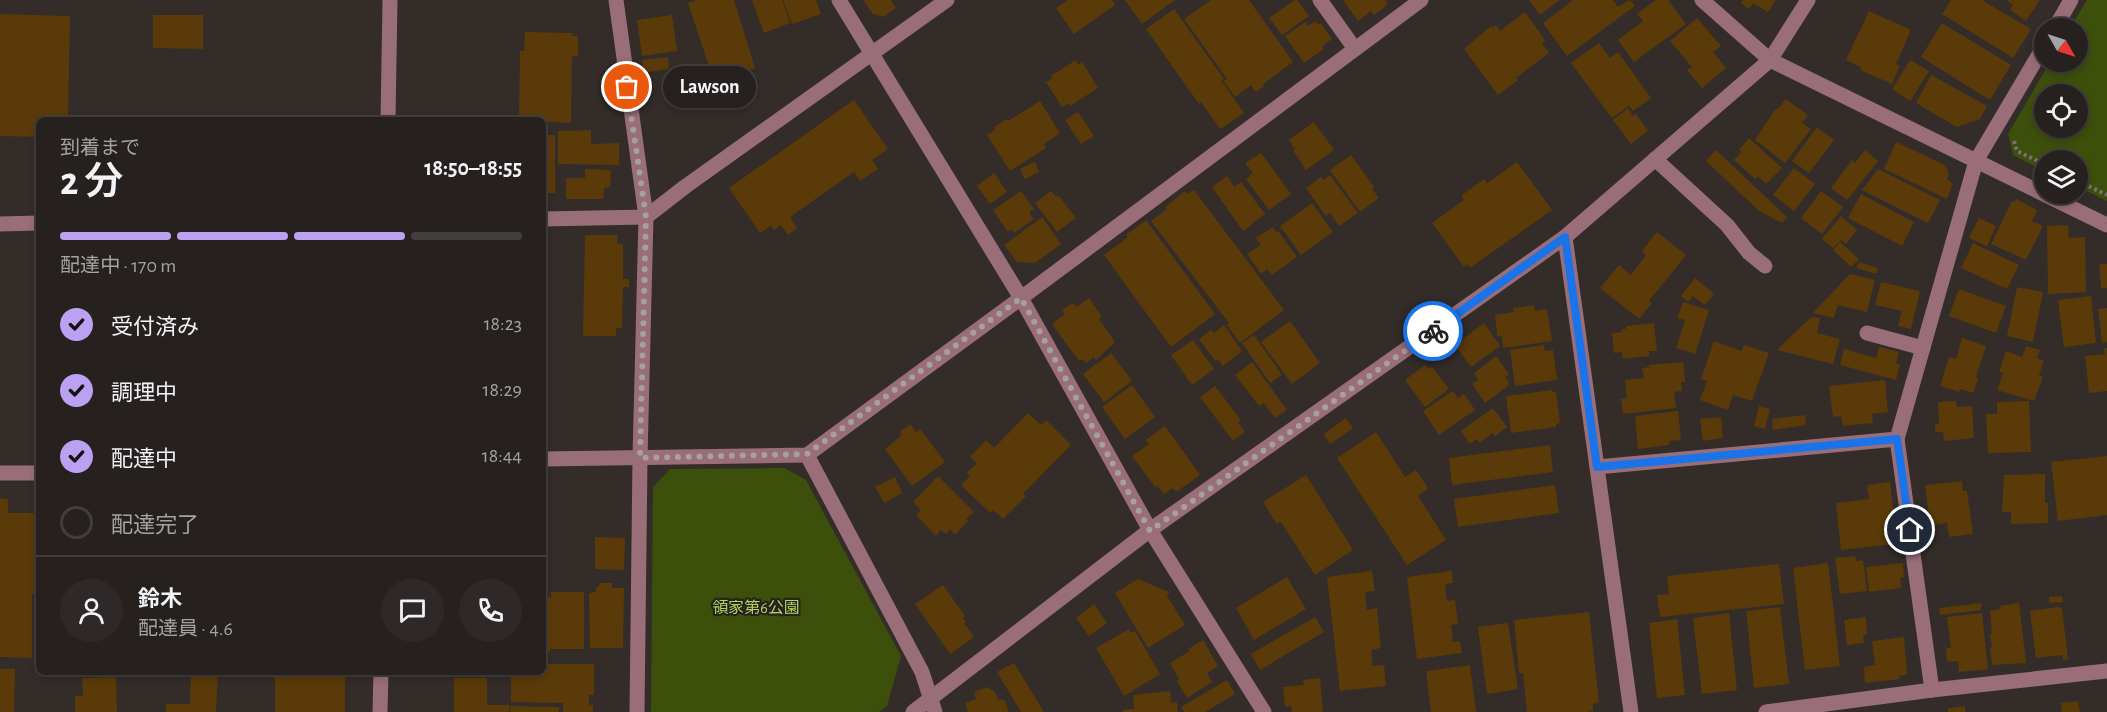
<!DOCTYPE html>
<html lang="ja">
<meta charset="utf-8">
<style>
:root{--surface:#26211f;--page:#2e2928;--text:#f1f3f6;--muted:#a4a3a4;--line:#423e3d;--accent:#bca0f2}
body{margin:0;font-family:"Alegreya Sans","Noto Sans JP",sans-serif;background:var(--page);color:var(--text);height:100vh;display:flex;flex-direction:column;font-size:22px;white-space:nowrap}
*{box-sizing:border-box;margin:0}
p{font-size:20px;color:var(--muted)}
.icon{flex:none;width:33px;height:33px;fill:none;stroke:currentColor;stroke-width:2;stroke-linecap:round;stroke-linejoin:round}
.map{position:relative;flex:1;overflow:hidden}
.sheet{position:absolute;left:36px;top:117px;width:510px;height:558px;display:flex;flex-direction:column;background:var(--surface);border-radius:9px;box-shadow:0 3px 9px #0003,0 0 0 2px var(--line)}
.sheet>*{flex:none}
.needle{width:39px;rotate:129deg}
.tools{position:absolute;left:2034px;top:18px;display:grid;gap:12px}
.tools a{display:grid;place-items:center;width:54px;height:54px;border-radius:50%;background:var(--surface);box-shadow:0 3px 9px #0003,0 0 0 2px var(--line);font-size:30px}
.pin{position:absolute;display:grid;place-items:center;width:51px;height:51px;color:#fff;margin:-26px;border:3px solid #fff;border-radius:50%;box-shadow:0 2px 6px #0007}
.courier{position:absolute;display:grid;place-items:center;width:60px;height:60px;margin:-30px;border:4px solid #1a73e8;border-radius:50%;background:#fff;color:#222;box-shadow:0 2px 8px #0007}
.bubble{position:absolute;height:42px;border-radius:21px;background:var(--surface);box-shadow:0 3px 9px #0003,0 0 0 2px var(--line);font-size:20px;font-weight:600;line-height:42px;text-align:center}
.headline em{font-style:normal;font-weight:600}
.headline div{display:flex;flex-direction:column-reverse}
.headline{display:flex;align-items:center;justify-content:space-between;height:102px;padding:0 24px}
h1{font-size:39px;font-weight:600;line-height:45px}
.bar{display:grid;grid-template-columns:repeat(4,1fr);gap:9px 6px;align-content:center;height:72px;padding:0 24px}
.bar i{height:8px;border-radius:4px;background:var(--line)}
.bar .active{background:var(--accent)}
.bar p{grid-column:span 4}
.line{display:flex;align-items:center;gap:15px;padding:0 24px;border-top:2px solid var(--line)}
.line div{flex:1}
.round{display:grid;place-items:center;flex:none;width:63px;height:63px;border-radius:32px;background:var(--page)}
ol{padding:0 24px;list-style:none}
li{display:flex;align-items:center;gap:18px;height:66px}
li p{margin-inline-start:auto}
li .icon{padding:6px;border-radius:50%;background:var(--accent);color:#111;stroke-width:4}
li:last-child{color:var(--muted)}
li i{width:33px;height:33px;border:3px solid var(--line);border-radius:50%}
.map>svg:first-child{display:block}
.green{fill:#3c4f0b;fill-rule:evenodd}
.building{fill:#5a3a08}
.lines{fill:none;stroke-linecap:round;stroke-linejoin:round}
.path{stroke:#787270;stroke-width:4;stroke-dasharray:3 3;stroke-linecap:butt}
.minor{stroke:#996e79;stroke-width:15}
.done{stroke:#a6a09e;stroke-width:6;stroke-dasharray:0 10.8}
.route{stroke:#1a73e8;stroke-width:8}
.labels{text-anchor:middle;stroke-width:4.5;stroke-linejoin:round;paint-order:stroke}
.park-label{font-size:16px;fill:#aed65d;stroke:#292320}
</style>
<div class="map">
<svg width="2107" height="712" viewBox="0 0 2107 712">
<rect width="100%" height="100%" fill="#332c29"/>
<g class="green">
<path d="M2087,0H2107V201L2078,187V160H2044V171L2013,155L2008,134L2050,62H2078V28H2070ZM2044,94H2078V128H2044Z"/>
<polygon points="784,468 806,480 901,656 887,706 879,712 651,712 653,487 670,469"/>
</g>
<g class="building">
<polygon points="697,0 734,0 755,68 714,81 688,3"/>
<polygon points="752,0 782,0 790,23 764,33"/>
<polygon points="783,0 816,0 821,14 792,24"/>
<polygon points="863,0 891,0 896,8 883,17 873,14"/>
<polygon points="1068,0 1112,0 1115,5 1074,34 1056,8"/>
<polygon points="1125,0 1175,0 1142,24"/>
<polygon points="1211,0 1249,0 1293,62 1263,84 1264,86 1256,92 1251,85 1235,97 1223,81 1227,79 1184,19"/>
<polygon points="1295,0 1297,0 1309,16 1282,35 1269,18"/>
<polygon points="1343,0 1385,0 1388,4 1374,15 1371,11 1358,21"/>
<polygon points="1529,0 1560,0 1540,15"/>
<polygon points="1573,0 1613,0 1618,7 1630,0 1635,6 1567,56 1543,23"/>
<polygon points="1656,0 1668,0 1686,24 1634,62 1618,40 1643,21 1637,14"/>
<polygon points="1743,0 1776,0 1768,12 1753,3 1749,9 1741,3"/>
<polygon points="1951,0 1982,0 2031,29 2013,58 1942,14"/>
<polygon points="2006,0 2040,0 2026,21 2010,10 2013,5"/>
<polygon points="1174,9 1224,79 1221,80 1244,113 1220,129 1201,102 1199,104 1146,29"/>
<polygon points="1869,11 1911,30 1896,64 1900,66 1892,84 1860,70 1861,67 1846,60"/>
<polygon points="1525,12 1545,40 1542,43 1549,53 1516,78 1518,80 1498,95 1464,49 1491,26 1492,28 1496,25 1500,31"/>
<polygon points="0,14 70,16 68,120 39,120 39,137 0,136"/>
<polygon points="153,15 203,15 203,49 153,48"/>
<polygon points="672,15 677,51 642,56 637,20"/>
<polygon points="1697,18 1721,46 1713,52 1726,68 1702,88 1687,70 1692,67 1670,41"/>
<polygon points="1316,21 1318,25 1321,23 1332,39 1322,46 1324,49 1304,63 1285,36 1305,22 1308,26"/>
<polygon points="1942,23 2011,65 1990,100 1921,57"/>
<polygon points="525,32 572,33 573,36 578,36 578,56 572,56 571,123 519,120 520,51 524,51"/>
<polygon points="1599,43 1610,58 1618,52 1651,98 1633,111 1629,106 1612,118 1571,63"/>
<polygon points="668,57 669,69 643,73 642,60"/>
<polygon points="1076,60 1078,65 1082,62 1098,88 1070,106 1068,103 1062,107 1046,82 1053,78 1051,76"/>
<polygon points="1910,60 1929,71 1910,101 1892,89"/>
<polygon points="1931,75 1987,106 1980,119 1957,127 1916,103"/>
<polygon points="1786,99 1808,115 1802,123 1811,129 1785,163 1755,140 1776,108 1778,109"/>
<polygon points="854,100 888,149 872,160 878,169 860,181 854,172 790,217 797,228 788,235 781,225 774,230 771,226 760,233 729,188"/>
<polygon points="1040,101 1060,133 1044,144 1046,148 1010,171 987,135 995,130 994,127 1007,119 1008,121"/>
<polygon points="1628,108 1633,116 1636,114 1648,131 1631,144 1613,120"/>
<polygon points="1078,112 1094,136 1081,144 1065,120"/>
<polygon points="1314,122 1334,150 1306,170 1293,150 1295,149 1289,140"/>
<polygon points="1817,127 1834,140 1809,173 1792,161"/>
<polygon points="591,130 591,144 619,143 619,165 558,164 558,131"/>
<rect x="543" y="135" width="12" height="58"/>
<polygon points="1749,138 1782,168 1766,184 1758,176 1755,179 1734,160 1742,152 1739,150"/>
<polygon points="1896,142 1945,165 1949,174 1947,179 1953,184 1947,199 1884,169"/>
<polygon points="1716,150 1787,217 1782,223 1759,211 1706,161"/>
<polygon points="1865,150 1878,161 1847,200 1831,188 1852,160 1855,163"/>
<polygon points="1261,153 1291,194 1269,210 1246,179 1253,173 1245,163"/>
<polygon points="1351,155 1374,187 1372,189 1379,198 1360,212 1330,170"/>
<polygon points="1035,162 1039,172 1025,179 1020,169"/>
<polygon points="1517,162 1552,210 1470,268 1468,264 1464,267 1432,223 1464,200 1461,196 1484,179 1487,183"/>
<polygon points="1794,168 1815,184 1794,211 1773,195"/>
<polygon points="585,169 611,170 610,187 604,188 603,199 566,199 566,178 585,178"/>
<polygon points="1878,169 1940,200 1928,223 1862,190"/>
<polygon points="994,173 1007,192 990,204 977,186"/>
<polygon points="1330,175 1358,213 1339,226 1330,213 1326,216 1306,188 1321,177 1323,180"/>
<polygon points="1227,176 1234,187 1241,182 1265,214 1243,231 1212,187"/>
<polygon points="1194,190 1284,310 1240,343 1227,325 1229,323 1151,221 1167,209 1165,207 1185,191 1188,194"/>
<polygon points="1021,191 1034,209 1029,212 1034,219 1014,233 1012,229 1008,232 993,210"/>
<polygon points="1051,191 1056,197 1058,195 1076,218 1057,232 1035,203"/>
<polygon points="1821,191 1843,207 1822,234 1801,218"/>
<polygon points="1861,194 1914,222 1902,246 1848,218"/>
<polygon points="2016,199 2037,210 2032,221 2043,226 2026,260 1991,244 2012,201 2015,202"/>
<polygon points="1312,203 1333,232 1301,255 1280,226"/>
<polygon points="1841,216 1857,230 1846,244 1841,240 1833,248 1822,239"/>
<polygon points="1042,217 1061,244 1035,263 1017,262 1004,245"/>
<polygon points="1979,218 1996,226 1987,246 1969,238"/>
<polygon points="1146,220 1215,314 1171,347 1104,255 1128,237 1126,235"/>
<polygon points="2068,225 2069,238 2085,237 2086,292 2048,294 2047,226"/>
<polygon points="1273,227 1276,232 1278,231 1297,257 1272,275 1267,269 1261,274 1247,254 1261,245 1256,238"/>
<polygon points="1657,232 1686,255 1649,301 1652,303 1639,319 1600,288 1619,265 1631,275 1646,255 1642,251"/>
<polygon points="585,235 618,235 617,244 623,244 623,279 629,279 629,287 623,287 622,328 616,328 616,336 583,336"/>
<polygon points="1840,242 1859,259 1851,267 1833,250"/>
<polygon points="1973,243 2019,265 2007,289 1961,268"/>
<polygon points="1859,262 1878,268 1876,274 1857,268"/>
<polygon points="2099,264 2107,264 2107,288 2101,288"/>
<polygon points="1850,274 1875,280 1867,312 1838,305 1834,318 1813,313"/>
<polygon points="1695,278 1714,294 1705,305 1693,296 1688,302 1681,296"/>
<polygon points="1881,282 1920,291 1911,329 1898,326 1902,311 1875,305"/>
<polygon points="2017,287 2043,292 2033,342 2007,336"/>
<polygon points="1959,289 2006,306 1996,333 1949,316"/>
<polygon points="2091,296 2096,343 2064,347 2058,300"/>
<polygon points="1089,298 1102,317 1099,319 1115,342 1096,360 1094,357 1086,363 1082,359 1079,361 1052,324 1065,314 1062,310 1073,303 1077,307"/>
<polygon points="1683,302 1709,310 1695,354 1676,348 1685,320 1677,318"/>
<polygon points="1534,305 1535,311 1547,309 1552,341 1503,348 1502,336 1497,336 1495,315 1514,312 1513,308"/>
<polygon points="2107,308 2107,342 2102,343 2098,309"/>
<polygon points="1811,317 1820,318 1817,333 1840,339 1833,364 1777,350"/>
<polygon points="1290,321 1320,363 1292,384 1261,342"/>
<polygon points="1484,323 1500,346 1471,367 1455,345"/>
<polygon points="1654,323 1657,351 1649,351 1649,356 1623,359 1622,352 1614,353 1612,333 1622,332 1622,329 1626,329 1626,326"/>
<polygon points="1224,325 1242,351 1223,366 1218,359 1215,361 1199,339 1211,330 1214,333"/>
<polygon points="1254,335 1282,375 1270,383 1242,343"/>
<polygon points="1962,338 1986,346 1976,377 1978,378 1973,393 1960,389 1959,392 1940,386 1949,357 1956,359"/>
<polygon points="1193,340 1214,369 1192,385 1171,355"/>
<polygon points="1714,341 1742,351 1744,345 1769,353 1752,401 1733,395 1728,410 1700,400 1707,381 1701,379"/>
<polygon points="1544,345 1545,351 1553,350 1557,380 1515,386 1510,350"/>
<polygon points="2026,346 2040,350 2037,358 2044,361 2039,375 2043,377 2034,401 1997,390 2003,373 1999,372 2006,351 2022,357"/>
<polygon points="1879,347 1899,352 1896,363 1900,364 1896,380 1840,365 1844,349 1876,358"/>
<polygon points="2104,348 2107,348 2107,391 2089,393 2085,356 2105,354"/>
<polygon points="1111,353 1132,381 1104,402 1083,374"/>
<polygon points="1496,356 1509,374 1505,377 1509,382 1508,386 1485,403 1472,384 1478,380 1474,373"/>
<polygon points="1252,362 1287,410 1275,418 1264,403 1259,406 1235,375"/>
<polygon points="1683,362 1685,382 1681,382 1682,391 1674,392 1676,408 1623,414 1621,399 1627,398 1625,380 1644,378 1642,368 1649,367 1649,365"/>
<polygon points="1425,365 1429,369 1432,367 1449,389 1425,407 1405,380"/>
<polygon points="1885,380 1888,412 1872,414 1873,423 1843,426 1841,416 1833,417 1829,386"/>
<polygon points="1132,385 1155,417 1125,439 1102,407"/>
<polygon points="1215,386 1241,420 1238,422 1245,432 1233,441 1200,397"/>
<polygon points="1552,390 1553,392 1556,392 1560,423 1556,424 1556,427 1511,433 1506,396"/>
<polygon points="1453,391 1458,398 1464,394 1475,410 1439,435 1423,411"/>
<polygon points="1956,401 1957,407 1972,406 1974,438 1944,441 1943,432 1935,432 1935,424 1939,424 1938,402"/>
<polygon points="2029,401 2031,452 1988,453 1986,414 1997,414 1997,402"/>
<polygon points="1759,406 1770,409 1765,429 1754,426"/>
<polygon points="1493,408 1507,427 1495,436 1493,433 1479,443 1477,439 1470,444 1461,431"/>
<polygon points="1678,411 1681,440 1669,441 1669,445 1638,449 1635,416"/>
<polygon points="1028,413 1041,425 1046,420 1071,445 1023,494 1026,496 1003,519 993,510 990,513 961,485 970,476 967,473 977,463 970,457 986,440 994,448"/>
<polygon points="1805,415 1806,425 1773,430 1772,419"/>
<polygon points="1721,417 1723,438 1703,441 1700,419"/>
<polygon points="1346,418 1353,428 1330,444 1324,434"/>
<polygon points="910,424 916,432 920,429 945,462 912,486 885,449 902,435 900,432"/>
<polygon points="1165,426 1200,475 1176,492 1173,488 1164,494 1158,486 1156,488 1132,456 1149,444 1146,440"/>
<polygon points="1376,432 1405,477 1416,470 1428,488 1418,496 1446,540 1407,565 1337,458"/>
<polygon points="1550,445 1553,472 1452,485 1449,458"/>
<polygon points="2107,456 2107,515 2058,521 2051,462"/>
<polygon points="2045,474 2045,503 2048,503 2048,523 2011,524 2011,512 2002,512 2004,475"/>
<polygon points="1306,475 1353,550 1315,575 1281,522 1277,524 1263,502"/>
<polygon points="938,476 974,512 966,519 968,521 955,535 950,529 946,534 941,530 936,536 916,515 921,510 913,502"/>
<polygon points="895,477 902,493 884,503 875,487"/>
<polygon points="1962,481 1963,491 1967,491 1973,534 1949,537 1947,523 1930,525 1925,485"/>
<polygon points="1890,482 1895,525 1892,525 1894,544 1841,550 1836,503 1869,499 1867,485"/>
<polygon points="1555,485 1559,513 1458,527 1454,499"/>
<polygon points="0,498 8,499 8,513 36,513 36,533 39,533 39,594 32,594 32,658 0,657"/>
<polygon points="595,537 625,538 624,570 595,569"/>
<polygon points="1855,556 1856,561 1863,560 1867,591 1840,594 1835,558"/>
<polygon points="1828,563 1840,666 1805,670 1793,568"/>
<polygon points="1903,563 1904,577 1900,578 1901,588 1869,592 1866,567"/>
<polygon points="1779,564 1784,604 1660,617 1657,595 1669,594 1667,576"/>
<polygon points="1372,571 1375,591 1365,592 1367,610 1377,608 1381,648 1371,650 1373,666 1384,665 1386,686 1340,691 1327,577"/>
<polygon points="1452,571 1453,583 1445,584 1447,601 1455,600 1458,624 1451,625 1453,642 1460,641 1462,653 1417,659 1407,577"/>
<polygon points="1287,577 1306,609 1254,640 1236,608"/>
<polygon points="1138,579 1169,592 1167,596 1185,625 1148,648 1115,593"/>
<polygon points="599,583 612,583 612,588 624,588 623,648 590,648 589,593 596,592 596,587 599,587"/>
<polygon points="943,585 965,616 963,618 966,622 964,623 974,637 950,654 915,604"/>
<polygon points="551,592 584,592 584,649 550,649 550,652 543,652 543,597 551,597"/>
<polygon points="2062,596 2063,602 2049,603 2049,597"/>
<polygon points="1981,603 1981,610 1940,615 1939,608"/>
<polygon points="2019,603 2026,663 1992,665 1990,647 1992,647 1990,634 1992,634 1990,611 2001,609 2000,606"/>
<polygon points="1094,604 1107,623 1089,636 1076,618"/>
<polygon points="1780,607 1789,684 1754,688 1746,611"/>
<polygon points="2058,607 2062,608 2068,659 2063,660 2063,655 2036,658 2030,611"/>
<polygon points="1589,612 1599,703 1593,704 1593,711 1587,712 1527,712 1523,673 1519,673 1514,620"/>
<polygon points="1729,613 1737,690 1702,694 1693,618"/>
<polygon points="1982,613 1988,669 1959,672 1958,661 1947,662 1946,648 1951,648 1947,617"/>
<polygon points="1315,617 1324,632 1260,670 1251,654"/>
<polygon points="1866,617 1867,635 1863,635 1864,643 1847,645 1844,620"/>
<polygon points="1677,619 1685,695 1657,698 1649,623"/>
<polygon points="1508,623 1518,689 1487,694 1478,627"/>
<polygon points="1129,629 1131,633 1135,631 1160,674 1124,696 1096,648"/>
<polygon points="1904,637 1907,675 1899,676 1900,679 1865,683 1864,667 1875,665 1872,641"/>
<polygon points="1203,640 1218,666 1207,673 1212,682 1187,698 1177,681 1179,679 1170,663 1190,651 1188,649"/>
<polygon points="1014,663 1044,712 1021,712 997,672"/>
<polygon points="543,664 594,664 594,695 589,695 589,706 593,705 593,712 563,712 563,703 511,702 511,672 543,672"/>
<polygon points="1470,665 1476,712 1431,712 1426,671"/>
<polygon points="0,669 15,669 14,712 0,712"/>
<polygon points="191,672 218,672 216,712 166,712 166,704 190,704"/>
<rect x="275" y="672" width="70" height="40"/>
<polygon points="116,677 117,712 75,712 75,696 83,696 82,678"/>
<polygon points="454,678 487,678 487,705 509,705 509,712 454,712"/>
<polygon points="1320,678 1323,712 1292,712 1291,706 1285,707 1283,687 1304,685 1303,680"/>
<polygon points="1227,680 1235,694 1205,712 1184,712 1181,707"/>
<polygon points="987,687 995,692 998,700 1004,699 1009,712 968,712 965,703 976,699 974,692"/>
<polygon points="1170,691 1171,703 1177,702 1178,712 1123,712 1123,710 1134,709 1133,695"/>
<polygon points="2078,701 2080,712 2062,712 2061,703"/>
<polygon points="510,706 559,707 559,712 510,712"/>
<polygon points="1965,706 1965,712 1948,712 1948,708"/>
</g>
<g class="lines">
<g class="path">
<polyline points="2014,141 2017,151 2044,164"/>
<polyline points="2078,181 2107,195"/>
</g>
<g class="minor">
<polyline points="616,0 646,217 640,458 637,712"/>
<polyline points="839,0 1021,298 1150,530 1264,712"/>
<polyline points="1320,0 1355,49"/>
<polyline points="1702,0 1770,60 2107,225"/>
<polyline points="2055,28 2071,0"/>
<polyline points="388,120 390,0"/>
<polyline points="1655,159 1727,225 1749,253 1765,266"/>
<polyline points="543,219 646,217 686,186 947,0"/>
<polyline points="0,224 39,223"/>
<polyline points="1565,237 1631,712"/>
<polyline points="1867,333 1923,348"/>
<polyline points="807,455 922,672 935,712"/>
<polyline points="543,459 807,455 1021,298 1421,0"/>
<polyline points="1597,467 1897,439"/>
<polyline points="0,473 39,473"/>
<polyline points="1932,690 1897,439 1976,161 2044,46"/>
<polyline points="380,712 381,672"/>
<polyline points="913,712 1150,530 1565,237 1770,60 1808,0"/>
<polyline points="1766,712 1932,690 2107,671"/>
</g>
</g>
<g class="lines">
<polyline class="done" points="627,87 646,217 640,458 807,454 1021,298 1150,531 1433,331"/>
<polyline class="route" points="1433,331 1565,237 1597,467 1897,439 1910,530"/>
</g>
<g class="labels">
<g class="park-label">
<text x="756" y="613">領家第6公園</text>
</g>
</g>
</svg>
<div class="tools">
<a><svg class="needle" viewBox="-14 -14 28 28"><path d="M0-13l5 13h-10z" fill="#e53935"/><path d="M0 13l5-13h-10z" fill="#a4a3a4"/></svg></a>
<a><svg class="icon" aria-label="locate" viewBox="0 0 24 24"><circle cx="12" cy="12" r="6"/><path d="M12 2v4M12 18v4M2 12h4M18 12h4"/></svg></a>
<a><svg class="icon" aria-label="layers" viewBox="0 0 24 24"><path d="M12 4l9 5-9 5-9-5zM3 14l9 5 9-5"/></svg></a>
</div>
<div class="pin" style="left:627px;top:87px;background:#ea580c"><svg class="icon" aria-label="bag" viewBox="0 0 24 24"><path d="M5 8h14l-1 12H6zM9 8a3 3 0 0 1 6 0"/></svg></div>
<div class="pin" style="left:1910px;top:530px;background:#1f2937"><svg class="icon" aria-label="home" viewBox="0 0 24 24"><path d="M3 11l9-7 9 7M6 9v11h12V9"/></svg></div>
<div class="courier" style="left:1433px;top:331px"><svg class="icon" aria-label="bike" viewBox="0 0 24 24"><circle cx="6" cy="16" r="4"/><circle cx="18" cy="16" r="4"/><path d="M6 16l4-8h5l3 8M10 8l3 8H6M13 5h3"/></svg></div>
<div class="bubble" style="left:663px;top:66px;width:93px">Lawson</div>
<section class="sheet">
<div class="headline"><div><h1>2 分</h1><p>到着まで</p></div><em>18:50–18:55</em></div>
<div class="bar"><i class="active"></i><i class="active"></i><i class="active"></i><i></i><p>配達中 · 170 m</p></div>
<ol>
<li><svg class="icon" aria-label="check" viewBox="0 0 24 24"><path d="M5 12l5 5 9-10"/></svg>受付済み<p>18:23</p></li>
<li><svg class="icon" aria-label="check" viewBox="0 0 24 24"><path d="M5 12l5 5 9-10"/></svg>調理中<p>18:29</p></li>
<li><svg class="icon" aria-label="check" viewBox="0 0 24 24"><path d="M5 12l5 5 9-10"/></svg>配達中<p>18:44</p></li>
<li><i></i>配達完了</li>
</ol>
<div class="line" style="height:108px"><a class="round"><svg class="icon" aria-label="person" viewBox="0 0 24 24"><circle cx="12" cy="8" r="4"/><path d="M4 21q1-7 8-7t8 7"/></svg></a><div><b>鈴木</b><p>配達員 · 4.6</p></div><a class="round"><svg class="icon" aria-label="chat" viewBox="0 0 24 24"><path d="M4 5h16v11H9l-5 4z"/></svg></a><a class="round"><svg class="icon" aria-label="phone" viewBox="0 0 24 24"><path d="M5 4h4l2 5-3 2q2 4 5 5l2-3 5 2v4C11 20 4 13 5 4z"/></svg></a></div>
</section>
</div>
